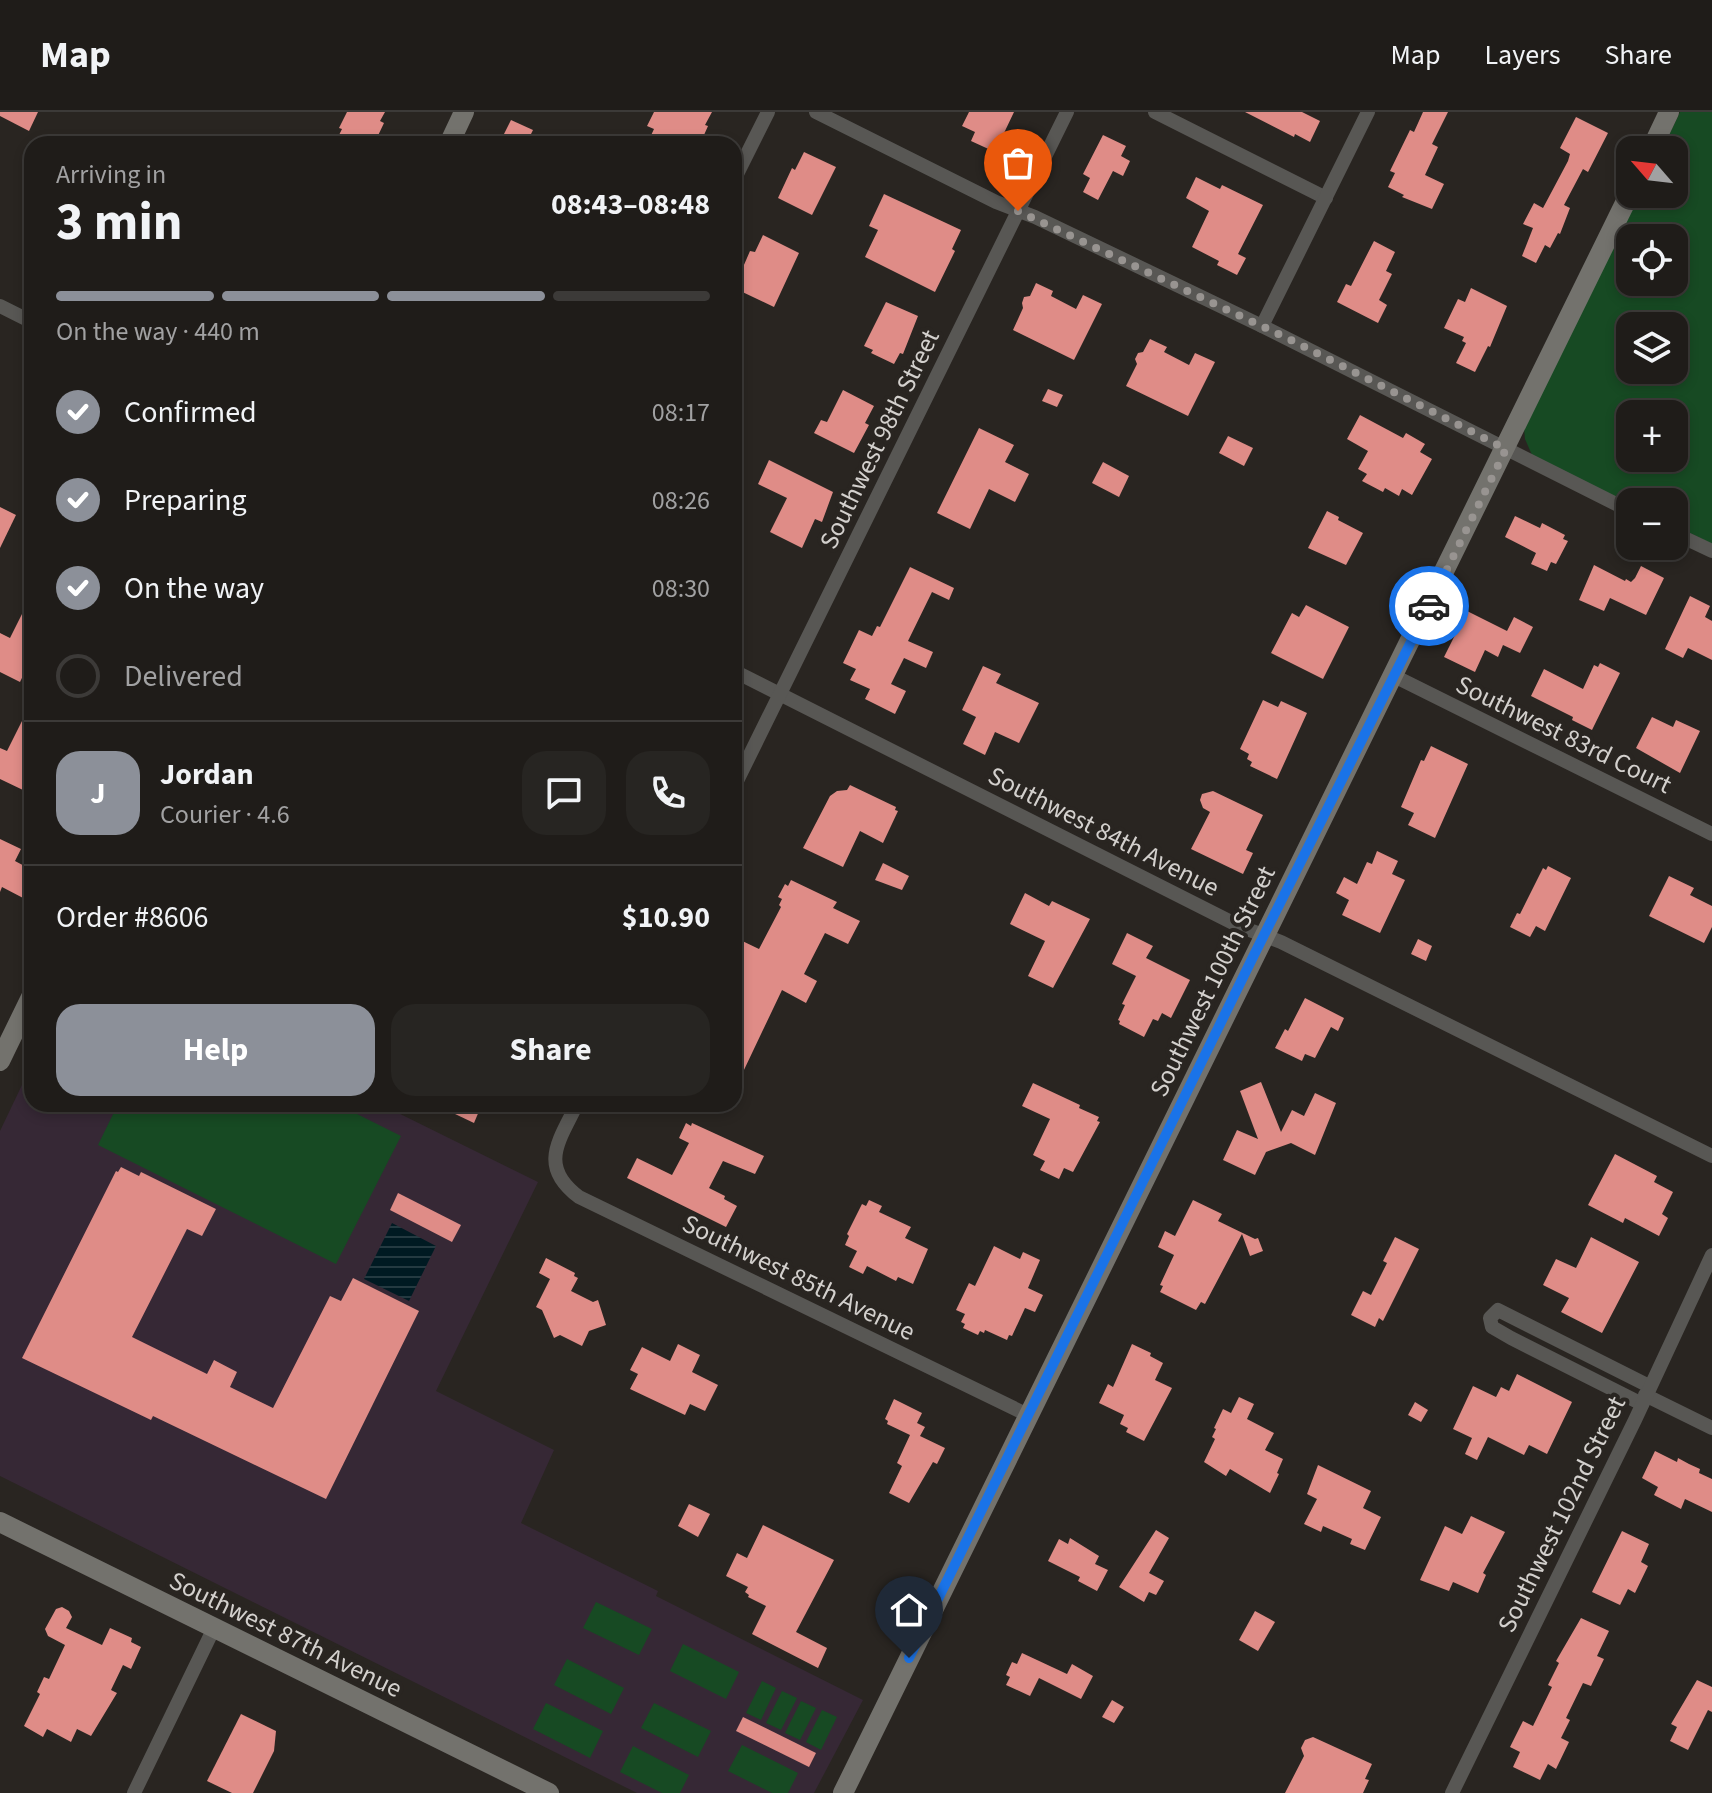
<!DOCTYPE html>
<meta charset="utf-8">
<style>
:root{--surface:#1f1c19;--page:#272522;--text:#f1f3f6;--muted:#a1a1a2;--line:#3c3a38;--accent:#8c9099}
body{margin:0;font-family:"Source Sans 3",sans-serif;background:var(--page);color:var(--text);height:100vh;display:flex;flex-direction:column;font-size:30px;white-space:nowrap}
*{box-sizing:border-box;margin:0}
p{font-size:26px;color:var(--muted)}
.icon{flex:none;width:44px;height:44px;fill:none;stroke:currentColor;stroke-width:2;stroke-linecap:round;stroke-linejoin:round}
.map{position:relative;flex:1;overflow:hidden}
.details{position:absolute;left:24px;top:24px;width:718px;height:976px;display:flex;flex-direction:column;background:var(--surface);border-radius:24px;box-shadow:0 4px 12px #0003,0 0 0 2px var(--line)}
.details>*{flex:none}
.needle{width:52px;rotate:298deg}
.fabs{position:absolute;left:1616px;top:24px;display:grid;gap:16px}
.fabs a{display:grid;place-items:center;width:72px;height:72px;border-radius:16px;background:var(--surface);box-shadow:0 4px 12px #0003,0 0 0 2px var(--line);font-size:40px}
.pin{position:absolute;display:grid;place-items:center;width:68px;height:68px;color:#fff;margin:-82px -34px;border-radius:50% 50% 50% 0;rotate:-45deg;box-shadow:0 0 8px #0007}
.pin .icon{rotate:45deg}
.courier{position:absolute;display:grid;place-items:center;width:80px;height:80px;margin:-40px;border:6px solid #1a73e8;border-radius:50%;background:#fff;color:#222;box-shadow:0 2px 10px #0007}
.head em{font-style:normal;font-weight:700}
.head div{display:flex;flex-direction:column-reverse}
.head{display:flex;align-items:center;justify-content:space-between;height:136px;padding:0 32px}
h1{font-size:52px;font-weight:700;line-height:60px}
.bar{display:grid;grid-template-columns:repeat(4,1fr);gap:12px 8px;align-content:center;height:96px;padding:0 32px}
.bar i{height:10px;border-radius:6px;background:var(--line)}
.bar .on{background:var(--accent)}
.bar p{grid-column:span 4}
.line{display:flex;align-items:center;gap:20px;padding:0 32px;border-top:2px solid var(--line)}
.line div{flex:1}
.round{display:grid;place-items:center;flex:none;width:84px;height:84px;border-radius:24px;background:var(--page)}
ol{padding:0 32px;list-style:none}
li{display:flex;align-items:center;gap:24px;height:88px}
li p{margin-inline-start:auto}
li .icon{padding:8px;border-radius:50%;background:var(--accent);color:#fff;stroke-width:4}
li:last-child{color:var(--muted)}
li i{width:44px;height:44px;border:4px solid var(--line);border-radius:50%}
.cta{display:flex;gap:16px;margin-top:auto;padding:16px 32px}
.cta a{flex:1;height:92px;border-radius:24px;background:var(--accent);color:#fff;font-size:32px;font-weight:700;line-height:92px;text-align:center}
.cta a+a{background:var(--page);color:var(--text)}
header{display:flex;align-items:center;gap:48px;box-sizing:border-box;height:112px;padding:0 40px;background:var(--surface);border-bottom:2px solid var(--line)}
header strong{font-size:38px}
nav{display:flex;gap:44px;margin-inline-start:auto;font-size:28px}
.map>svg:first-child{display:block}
.education{fill:#362835}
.park{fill:#174a23;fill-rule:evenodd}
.water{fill:url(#water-rules)}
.building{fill:#df8c87}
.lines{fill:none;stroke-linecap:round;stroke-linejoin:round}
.street{stroke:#585754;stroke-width:14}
.secondary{stroke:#73726d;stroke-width:20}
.done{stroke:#989491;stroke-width:8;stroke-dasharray:0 14.4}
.route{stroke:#1a73e8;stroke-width:10}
.labels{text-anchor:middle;stroke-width:8;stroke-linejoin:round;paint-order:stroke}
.street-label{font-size:26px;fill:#d3d0cd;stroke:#292521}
</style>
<header>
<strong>Map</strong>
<nav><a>Map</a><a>Layers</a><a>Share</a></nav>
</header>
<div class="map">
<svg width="1712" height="1681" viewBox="0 0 1712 1681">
<defs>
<pattern id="water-rules" width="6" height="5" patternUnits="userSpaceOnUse" patternTransform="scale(2)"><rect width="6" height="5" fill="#001a22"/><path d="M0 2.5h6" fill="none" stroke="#243a41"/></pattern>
</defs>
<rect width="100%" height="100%" fill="#292521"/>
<polygon class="education" points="32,952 32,992 380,992 538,1070 436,1279 554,1338 521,1411 658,1479 656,1484 863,1588 814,1681 637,1681 0,1364 0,1019"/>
<g class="park">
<path d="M1680,0H1712V432L1674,413V390L1630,392L1532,343L1525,327L1524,316L1640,82H1674V38H1662ZM1630,126H1674V170H1630ZM1630,214H1674V258H1630ZM1630,302H1674V346H1630Z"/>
<polygon points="118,992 337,992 401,1024 336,1152 98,1033"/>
<polygon points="596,1490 652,1517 639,1543 583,1516"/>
<polygon points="683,1532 739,1560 726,1587 670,1559"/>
<polygon points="567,1547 624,1576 611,1602 554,1573"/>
<polygon points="762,1569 776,1576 761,1608 746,1601"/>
<polygon points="782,1579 797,1586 781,1618 766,1611"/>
<polygon points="801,1589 816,1596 800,1628 785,1621"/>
<polygon points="546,1591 603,1619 590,1646 533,1617"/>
<polygon points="654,1591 711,1619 698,1645 641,1616"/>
<polygon points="822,1598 837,1605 821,1638 806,1630"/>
<polygon points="742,1633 798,1661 788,1681 772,1681 728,1659"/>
<polygon points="633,1634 689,1663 680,1681 662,1681 620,1660"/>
</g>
<polygon class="water" points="392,1111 436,1134 409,1189 364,1167"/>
<g class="building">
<polygon points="0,0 38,0 29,19 0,4"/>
<polygon points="347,0 385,0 380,9 384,11 374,32 356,32 339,23 342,17 339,16"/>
<polygon points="654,0 712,0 705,13 708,14 700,32 647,32 654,17 647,14"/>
<polygon points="969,0 1014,0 995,40 971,29 975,20 962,14"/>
<polygon points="1245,0 1302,0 1320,9 1310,30 1295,22 1294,25"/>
<polygon points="1423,0 1448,0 1432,32 1438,35 1425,63 1444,72 1432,97 1402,85 1404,83 1388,75 1395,61 1390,59 1410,18 1414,20"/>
<polygon points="1576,5 1608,21 1588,60 1583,57 1564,93 1570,96 1560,122 1558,121 1550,136 1545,133 1536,151 1522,144 1533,116 1523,112 1534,91 1543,96 1568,49 1570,42 1560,36"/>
<polygon points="511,8 533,18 526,32 499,32"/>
<polygon points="1103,23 1126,34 1121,44 1130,49 1123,64 1113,59 1098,88 1083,80 1090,66 1083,62"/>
<polygon points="804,40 836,55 812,103 778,86 792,56 795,58"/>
<polygon points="1196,65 1220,77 1222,73 1263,93 1238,142 1246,146 1237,163 1217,153 1219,149 1192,135 1209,99 1186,86"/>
<polygon points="884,82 961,118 952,137 955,139 935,180 865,145 878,118 869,114"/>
<polygon points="763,123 799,141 774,195 734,176 750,139 755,140"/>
<polygon points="1374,129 1395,140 1386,159 1392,162 1379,188 1387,193 1378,211 1337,190 1346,172 1351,174"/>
<polygon points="1036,171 1053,179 1051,184 1076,197 1083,183 1102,192 1074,248 1013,218 1023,196 1022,191 1024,185 1030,184"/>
<polygon points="1471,176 1507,194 1490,235 1488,234 1475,260 1456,251 1466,231 1462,229 1464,225 1444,216 1458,187 1465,190"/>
<polygon points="886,190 918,204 903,242 900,241 894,252 871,241 873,238 864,234"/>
<polygon points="1150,227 1167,235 1164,240 1189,253 1195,241 1215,250 1188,304 1126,274 1137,252 1135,247 1138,241 1143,240"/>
<polygon points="1048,277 1063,283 1057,295 1042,289"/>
<polygon points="843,278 874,294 865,311 869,313 854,341 814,321 821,308 827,310"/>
<polygon points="1360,303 1403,326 1406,321 1425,332 1420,340 1432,347 1412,383 1402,377 1399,384 1385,376 1383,380 1362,369 1367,362 1358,357 1368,339 1347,327"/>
<polygon points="979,316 1014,333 1005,350 1029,362 1015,390 989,377 970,417 937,401"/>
<polygon points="1228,324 1253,336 1244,354 1219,341"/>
<polygon points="769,348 833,380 822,410 815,407 802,436 770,420 787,386 758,372"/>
<polygon points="1103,350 1129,364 1119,385 1092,371"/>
<polygon points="0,395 16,403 0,436"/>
<polygon points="1327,399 1339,405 1338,408 1363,421 1346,453 1308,436"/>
<polygon points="1515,404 1540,416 1542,411 1565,423 1563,427 1568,429 1556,452 1551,450 1547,459 1531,452 1536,441 1505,425"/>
<polygon points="1594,453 1625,469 1626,467 1631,470 1635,466 1641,454 1664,466 1646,503 1610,486 1604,499 1579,488"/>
<polygon points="910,455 954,476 949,488 932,480 908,529 933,540 926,556 904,546 891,572 906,579 895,602 865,587 870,577 850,568 856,557 843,551 859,518 872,524 877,514 880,515"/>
<polygon points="32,482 32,545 20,570 0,560 0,521 10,526"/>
<polygon points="1690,484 1710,494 1705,505 1712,509 1712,548 1688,536 1683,546 1665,537"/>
<polygon points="1306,493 1349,515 1323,567 1271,541 1292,501 1299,505"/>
<polygon points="1467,499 1507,519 1514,505 1533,515 1520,541 1503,533 1498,545 1485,538 1475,560 1444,545"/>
<polygon points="1600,551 1620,561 1592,618 1572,608 1573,605 1531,584 1544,557 1583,577 1594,553 1598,555"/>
<polygon points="983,554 1001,562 996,571 1039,591 1019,631 995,620 985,643 963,632 976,605 962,598"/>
<polygon points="1263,588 1278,595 1281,589 1307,601 1277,667 1250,654 1252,650 1247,647 1249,642 1240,637"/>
<polygon points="32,589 32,660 23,678 0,667 0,636 7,639"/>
<polygon points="1652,605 1673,615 1676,608 1700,619 1680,661 1636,636"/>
<polygon points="1431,634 1468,652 1435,726 1408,713 1414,701 1401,695 1421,648 1424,649"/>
<polygon points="850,673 896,695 895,698 898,699 883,731 860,719 843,755 803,736 830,684 837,679 847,678"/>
<polygon points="1213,679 1263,703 1246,738 1253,741 1243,762 1191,737 1210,700 1203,696 1200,688 1202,682"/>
<polygon points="0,727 21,737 15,749 32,758 32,772 25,787 2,775 0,780"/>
<polygon points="1377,739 1398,749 1392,762 1405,768 1380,821 1342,803 1349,788 1336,781 1344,765 1357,772 1367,750 1372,752"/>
<polygon points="883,751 909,764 902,778 875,768"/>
<polygon points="1548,754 1571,766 1545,819 1536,814 1530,825 1510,815 1517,801 1520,802 1543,756 1546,758"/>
<polygon points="1669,764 1694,776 1690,783 1712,794 1712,815 1704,831 1649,804"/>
<polygon points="791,768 837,790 833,796 860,809 848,832 825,821 804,862 817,869 806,891 782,878 734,979 734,825 759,837 781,795 779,793 782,787 778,785 785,772 788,774"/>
<polygon points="1025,781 1049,794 1052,789 1090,807 1053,876 1028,864 1045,829 1010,812"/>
<polygon points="1127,821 1153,834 1146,846 1190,868 1171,906 1162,901 1158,909 1153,907 1144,925 1119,912 1120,909 1118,908 1125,893 1122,892 1136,864 1112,852"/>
<polygon points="1418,827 1432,834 1426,849 1411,842"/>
<polygon points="1305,886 1344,906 1338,919 1331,915 1315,946 1305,942 1302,949 1275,936 1285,917 1288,919"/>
<polygon points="1261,970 1281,1020 1292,998 1304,1004 1315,981 1336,991 1315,1043 1291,1031 1266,1040 1255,1063 1223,1048 1237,1018 1258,1027 1240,979"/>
<polygon points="1033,971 1080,993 1079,996 1099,1005 1097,1009 1100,1010 1073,1060 1064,1056 1059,1067 1040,1058 1045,1049 1033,1043 1050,1007 1022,994"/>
<polygon points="434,992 482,992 474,1011"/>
<polygon points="686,1011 691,1014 692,1011 764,1044 755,1062 723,1049 709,1076 725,1084 724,1087 737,1094 726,1115 627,1066 637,1046 672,1063 689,1031 679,1026"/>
<polygon points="1615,1042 1657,1064 1654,1070 1673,1080 1662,1102 1668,1106 1659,1124 1625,1106 1623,1111 1588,1093"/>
<polygon points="121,1055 139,1064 141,1060 216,1097 202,1124 187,1117 132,1225 207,1262 214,1248 237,1260 230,1275 273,1296 330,1184 341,1189 353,1166 419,1199 326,1387 153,1304 151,1308 22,1246 116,1059 118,1060"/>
<polygon points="398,1081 461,1113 452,1130 390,1098"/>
<polygon points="869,1088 882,1094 879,1100 911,1115 905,1126 928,1137 913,1172 898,1165 896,1169 867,1154 863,1162 849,1155 857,1139 845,1133 849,1124 847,1122 862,1092 866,1094"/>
<polygon points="1193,1088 1222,1102 1218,1109 1255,1127 1258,1126 1263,1139 1250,1144 1242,1122 1205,1192 1201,1190 1196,1198 1160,1180 1163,1174 1160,1173 1174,1143 1158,1135 1165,1119 1175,1124"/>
<polygon points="1395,1125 1419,1137 1383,1209 1379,1206 1375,1215 1351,1203 1363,1179 1371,1183 1387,1151 1383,1149"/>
<polygon points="1591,1125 1639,1150 1602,1221 1561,1200 1569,1186 1543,1173 1556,1147 1576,1156"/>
<polygon points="994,1134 1020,1147 1023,1140 1040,1148 1028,1176 1043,1183 1035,1200 1025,1196 1012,1224 1009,1223 1007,1228 985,1218 984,1221 980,1219 978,1223 963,1216 965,1212 961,1210 965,1202 956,1198 969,1171 975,1174"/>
<polygon points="546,1146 575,1161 574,1164 578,1166 571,1179 593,1190 598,1188 606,1213 589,1219 582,1234 560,1223 554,1226 542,1198 536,1195 550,1167 539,1161"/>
<polygon points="678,1232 700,1243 692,1260 718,1273 705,1299 690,1292 685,1303 630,1277 638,1262 630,1258 642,1235 670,1249"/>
<polygon points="1132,1232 1151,1241 1150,1244 1163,1251 1155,1268 1172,1276 1144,1329 1126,1320 1128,1316 1120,1312 1124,1303 1099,1291 1108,1272 1113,1275"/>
<polygon points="1517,1262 1572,1290 1547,1342 1529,1333 1524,1343 1488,1325 1477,1348 1465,1342 1472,1326 1453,1317 1473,1274 1496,1285 1501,1275 1509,1279"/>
<polygon points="1239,1285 1254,1292 1247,1307 1274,1321 1265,1338 1283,1347 1277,1361 1279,1362 1270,1381 1230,1357 1226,1364 1204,1350 1215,1327 1212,1325 1216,1317 1214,1316 1223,1297 1231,1301"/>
<polygon points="894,1287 922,1301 917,1311 925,1315 920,1324 945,1336 937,1352 933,1350 909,1391 889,1381 902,1354 897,1351 910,1323 887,1312 888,1309 885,1307"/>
<polygon points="1415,1290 1428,1298 1421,1310 1408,1303"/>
<polygon points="1655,1339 1677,1350 1678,1346 1689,1352 1700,1357 1699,1361 1712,1367 1712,1400 1685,1387 1681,1397 1654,1383 1658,1375 1642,1366"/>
<polygon points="1318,1353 1371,1379 1363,1396 1381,1405 1365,1438 1350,1432 1352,1427 1323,1414 1321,1420 1304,1412 1317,1387 1307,1382"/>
<polygon points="689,1392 710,1402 698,1425 678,1414"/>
<polygon points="1471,1404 1505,1420 1483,1461 1486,1463 1478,1481 1453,1470 1449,1479 1420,1468 1445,1414 1462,1422"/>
<polygon points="763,1413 834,1448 796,1520 827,1536 818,1556 752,1522 766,1494 748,1485 749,1483 745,1480 748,1475 726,1464 737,1441 747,1446"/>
<polygon points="1156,1418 1169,1426 1149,1461 1164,1469 1156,1483 1149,1480 1144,1490 1119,1475"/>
<polygon points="1622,1419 1649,1432 1641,1450 1648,1454 1635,1481 1628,1477 1620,1493 1592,1480"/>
<polygon points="1070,1426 1099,1444 1095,1452 1108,1458 1097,1479 1078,1469 1080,1465 1048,1449 1059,1427 1068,1432"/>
<polygon points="62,1495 69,1499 72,1505 66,1516 102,1533 110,1516 132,1526 131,1530 141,1535 131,1557 123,1553 111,1578 117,1581 91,1624 77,1617 71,1630 47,1617 43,1625 24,1614 40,1582 37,1580 44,1565 49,1567 65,1533 48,1524 45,1517 56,1497"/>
<polygon points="1255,1499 1275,1510 1258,1539 1239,1528"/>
<polygon points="1581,1506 1609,1519 1597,1544 1604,1547 1591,1574 1583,1571 1566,1606 1570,1608 1561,1626 1569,1630 1556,1657 1548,1652 1540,1668 1513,1655 1520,1640 1510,1635 1523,1609 1533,1614 1552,1575 1548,1573 1559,1551 1556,1549"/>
<polygon points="1022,1541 1067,1562 1072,1552 1093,1564 1081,1587 1039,1566 1030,1584 1006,1573 1010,1565 1006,1563 1012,1550 1017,1552"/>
<polygon points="1697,1568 1712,1575 1712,1600 1708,1598 1688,1638 1670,1629 1677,1615 1671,1612"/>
<polygon points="1112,1588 1124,1595 1114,1611 1102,1605"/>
<polygon points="241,1602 276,1619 274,1639 253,1681 232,1681 207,1669"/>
<polygon points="743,1605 816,1641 809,1655 736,1619"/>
<polygon points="1313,1625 1372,1652 1365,1667 1369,1668 1363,1681 1285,1681 1304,1644 1301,1636 1305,1628"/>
</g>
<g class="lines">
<g class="street">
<polyline points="816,0 996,90 1035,105 1262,214 1630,399"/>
<polyline points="1155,0 1326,86"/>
<polyline points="734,68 768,0"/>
<polyline points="0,194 32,210"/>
<polyline points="1262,214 1368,0"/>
<polyline points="1674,421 1712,439"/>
<polyline points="734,559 1239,814 1281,830 1712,1044"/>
<polyline points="1394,564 1712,722"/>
<polyline points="734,675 1067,0"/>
<path d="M577,992C559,1029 538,1054 579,1085L1028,1303"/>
<polyline points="1645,1283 1712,1316"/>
<polyline points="1642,1292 1511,1226 1492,1215 1490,1206 1498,1198 1649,1274"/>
<polyline points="134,1681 214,1516"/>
<polyline points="1452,1681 1635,1308 1712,1143"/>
</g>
<g class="secondary">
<polyline points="449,32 464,0"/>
<polyline points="1651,38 1669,0"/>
<polyline points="0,949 32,883"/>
<polyline points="0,1410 549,1681"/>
<polyline points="843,1681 1630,81"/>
</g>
</g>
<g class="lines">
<polyline class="done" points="1018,99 1289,227 1506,337 1429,494"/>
<polyline class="route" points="909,1546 1252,847 1429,494"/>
</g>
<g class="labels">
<g class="street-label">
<text transform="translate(879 327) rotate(-64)" y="9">Southwest 98th Street</text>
<text transform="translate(1564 622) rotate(26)" y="9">Southwest 83rd Court</text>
<text transform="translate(1104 719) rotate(27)" y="9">Southwest 84th Avenue</text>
<text transform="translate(1212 869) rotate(-64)" y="9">Southwest 100th Street</text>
<text transform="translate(799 1165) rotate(26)" y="9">Southwest 85th Avenue</text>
<text transform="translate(1561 1402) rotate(-64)" y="9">Southwest 102nd Street</text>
<text transform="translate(286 1522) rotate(26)" y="9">Southwest 87th Avenue</text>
</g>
</g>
</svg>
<div class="fabs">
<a><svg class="needle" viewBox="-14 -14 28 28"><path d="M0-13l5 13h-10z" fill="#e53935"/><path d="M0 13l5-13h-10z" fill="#a1a1a2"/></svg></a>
<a><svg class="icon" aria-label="locate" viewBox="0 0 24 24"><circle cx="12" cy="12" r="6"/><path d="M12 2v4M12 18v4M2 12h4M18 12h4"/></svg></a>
<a><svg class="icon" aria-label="layers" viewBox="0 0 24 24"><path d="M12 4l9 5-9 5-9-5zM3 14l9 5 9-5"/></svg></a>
<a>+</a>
<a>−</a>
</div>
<div class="pin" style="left:1018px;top:99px;background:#ea580c"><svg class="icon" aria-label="bag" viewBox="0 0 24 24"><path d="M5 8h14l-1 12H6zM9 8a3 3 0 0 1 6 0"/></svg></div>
<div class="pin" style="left:909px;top:1546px;background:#1f2937"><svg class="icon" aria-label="home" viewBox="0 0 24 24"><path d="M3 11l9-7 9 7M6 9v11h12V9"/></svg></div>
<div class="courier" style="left:1429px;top:494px"><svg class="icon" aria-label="car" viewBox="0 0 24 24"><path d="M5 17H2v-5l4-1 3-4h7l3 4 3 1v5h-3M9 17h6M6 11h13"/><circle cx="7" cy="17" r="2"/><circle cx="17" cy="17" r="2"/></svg></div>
<section class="details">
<div class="head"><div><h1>3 min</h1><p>Arriving in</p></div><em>08:43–08:48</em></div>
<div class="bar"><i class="on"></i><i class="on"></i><i class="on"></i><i></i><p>On the way · 440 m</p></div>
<ol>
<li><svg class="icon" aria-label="check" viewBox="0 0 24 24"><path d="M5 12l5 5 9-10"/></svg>Confirmed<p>08:17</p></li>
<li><svg class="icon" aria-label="check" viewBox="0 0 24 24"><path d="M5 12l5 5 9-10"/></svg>Preparing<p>08:26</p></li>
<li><svg class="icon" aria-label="check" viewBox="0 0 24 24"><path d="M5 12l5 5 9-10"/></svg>On the way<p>08:30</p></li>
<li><i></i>Delivered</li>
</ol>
<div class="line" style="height:144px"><b class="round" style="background:var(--accent);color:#fff">J</b><div><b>Jordan</b><p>Courier · 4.6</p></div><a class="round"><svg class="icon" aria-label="chat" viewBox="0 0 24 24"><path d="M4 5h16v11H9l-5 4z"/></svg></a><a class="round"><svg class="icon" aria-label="phone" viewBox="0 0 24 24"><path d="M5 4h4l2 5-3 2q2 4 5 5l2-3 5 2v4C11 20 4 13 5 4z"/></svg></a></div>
<div class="line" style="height:104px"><div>Order #8606</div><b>$10.90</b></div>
<div class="cta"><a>Help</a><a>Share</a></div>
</section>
</div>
